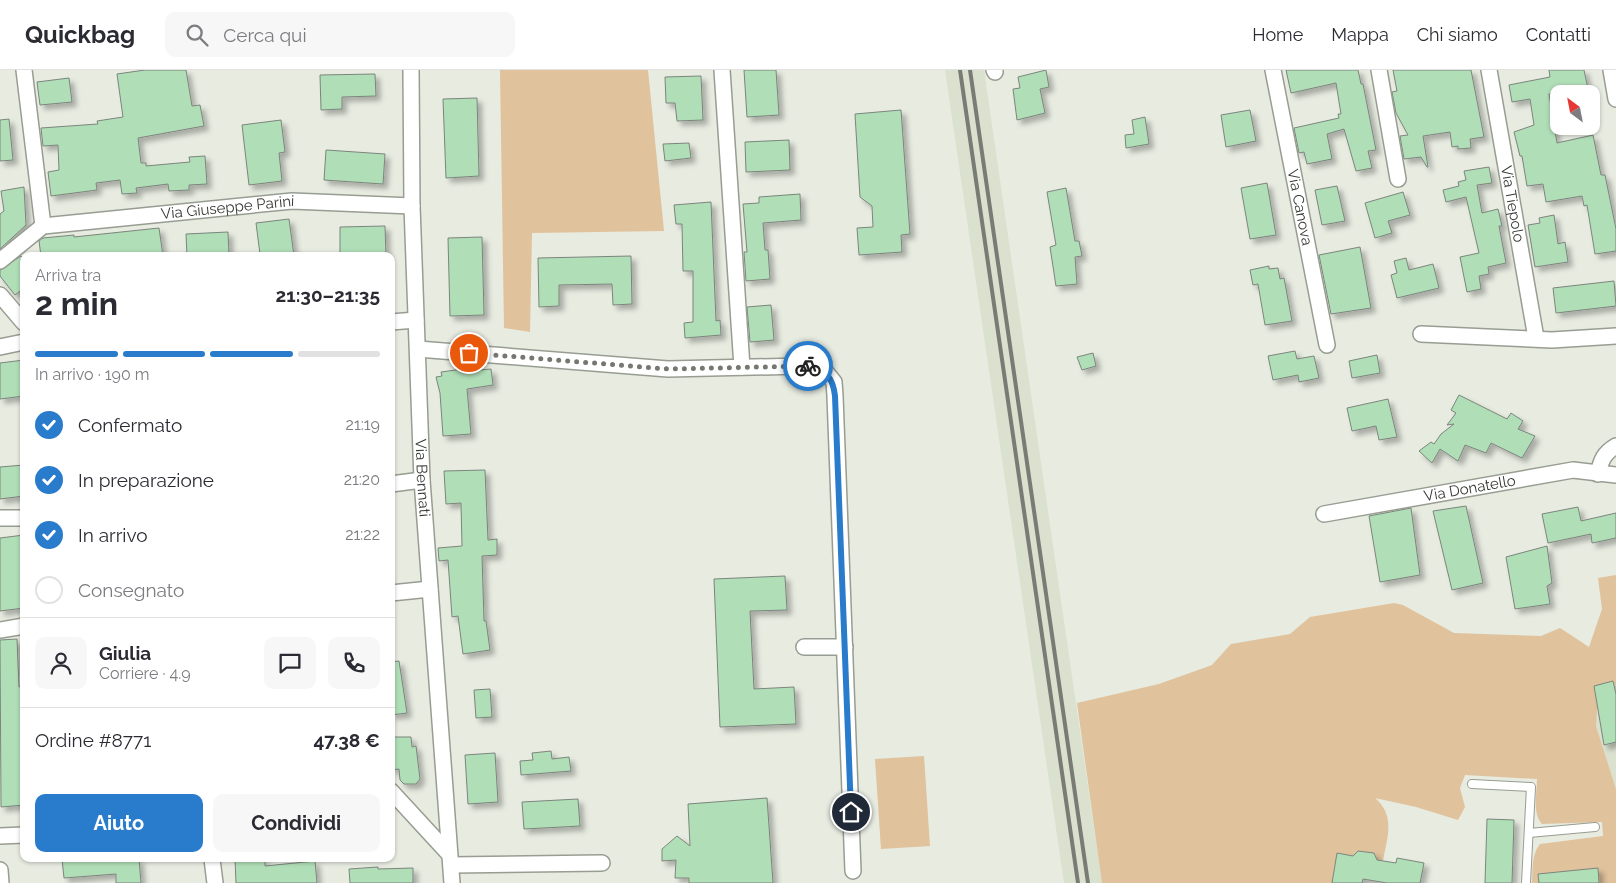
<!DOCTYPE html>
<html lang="it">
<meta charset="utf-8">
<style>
:root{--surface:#fff;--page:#f7f7f7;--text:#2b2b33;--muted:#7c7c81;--line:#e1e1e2;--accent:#297ccb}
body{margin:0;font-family:Raleway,sans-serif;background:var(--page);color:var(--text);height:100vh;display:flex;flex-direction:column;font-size:19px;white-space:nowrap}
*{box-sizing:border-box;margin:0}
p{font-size:16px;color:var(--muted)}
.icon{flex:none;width:28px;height:28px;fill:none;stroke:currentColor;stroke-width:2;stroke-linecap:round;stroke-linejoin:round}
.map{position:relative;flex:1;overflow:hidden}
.details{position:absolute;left:20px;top:182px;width:375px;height:610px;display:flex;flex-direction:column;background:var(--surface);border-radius:10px;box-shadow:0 1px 4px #0004}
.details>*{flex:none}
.needle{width:32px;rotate:328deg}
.fabs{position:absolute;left:1550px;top:15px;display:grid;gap:10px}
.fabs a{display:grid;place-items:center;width:50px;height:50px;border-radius:10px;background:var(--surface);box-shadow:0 1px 4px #0004;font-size:25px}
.pin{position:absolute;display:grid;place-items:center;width:42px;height:42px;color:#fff;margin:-21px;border:2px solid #fff;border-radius:50%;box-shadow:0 1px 5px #0007}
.courier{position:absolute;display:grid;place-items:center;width:50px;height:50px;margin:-25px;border:4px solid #297ccb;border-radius:50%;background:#fff;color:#222;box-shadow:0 1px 6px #0007}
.overview em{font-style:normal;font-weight:700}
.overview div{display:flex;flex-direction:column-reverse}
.overview{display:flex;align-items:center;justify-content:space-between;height:85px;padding:0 15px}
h1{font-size:32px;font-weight:700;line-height:38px}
.bar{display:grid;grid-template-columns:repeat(4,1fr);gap:8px 5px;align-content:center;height:60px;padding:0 15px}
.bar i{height:6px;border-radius:4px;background:var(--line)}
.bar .selected{background:var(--accent)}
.bar p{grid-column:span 4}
.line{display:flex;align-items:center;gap:12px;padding:0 15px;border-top:1px solid var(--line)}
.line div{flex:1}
.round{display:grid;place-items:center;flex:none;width:52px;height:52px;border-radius:10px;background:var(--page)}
ol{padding:0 15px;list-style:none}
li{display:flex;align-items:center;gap:15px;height:55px}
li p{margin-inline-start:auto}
li .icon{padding:5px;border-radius:50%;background:var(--accent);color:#fff;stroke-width:4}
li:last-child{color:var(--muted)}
li i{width:28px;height:28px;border:2px solid var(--line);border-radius:50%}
.primary-button{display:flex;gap:10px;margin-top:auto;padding:10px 15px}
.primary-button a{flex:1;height:58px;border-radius:10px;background:var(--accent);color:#fff;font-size:20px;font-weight:700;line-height:58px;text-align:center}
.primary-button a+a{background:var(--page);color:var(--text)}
header{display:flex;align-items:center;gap:30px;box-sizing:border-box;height:70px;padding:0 25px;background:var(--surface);border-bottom:1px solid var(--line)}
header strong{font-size:24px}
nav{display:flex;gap:28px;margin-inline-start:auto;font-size:18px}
.search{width:350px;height:45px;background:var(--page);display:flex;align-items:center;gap:12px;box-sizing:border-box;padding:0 18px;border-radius:10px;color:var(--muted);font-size:19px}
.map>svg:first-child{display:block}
.built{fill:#dae1cf}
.green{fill:#e0c29c}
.building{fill:#b0deb7;stroke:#7c857d;filter:url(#shadow)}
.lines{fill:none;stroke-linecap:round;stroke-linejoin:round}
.service-casing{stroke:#989d92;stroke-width:10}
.minor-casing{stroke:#989d92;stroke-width:18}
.service{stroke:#fff;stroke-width:8}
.minor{stroke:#fff;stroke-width:15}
.rail{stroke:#797c75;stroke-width:4}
.done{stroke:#757771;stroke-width:5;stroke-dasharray:0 9}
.route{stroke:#297ccb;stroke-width:6}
.labels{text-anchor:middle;stroke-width:4;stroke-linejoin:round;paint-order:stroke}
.street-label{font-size:15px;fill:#373935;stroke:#e7ebe0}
</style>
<header>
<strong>Quickbag</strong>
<div class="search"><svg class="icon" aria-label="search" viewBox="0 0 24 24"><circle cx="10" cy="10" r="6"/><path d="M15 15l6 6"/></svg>Cerca qui</div>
<nav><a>Home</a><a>Mappa</a><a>Chi siamo</a><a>Contatti</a></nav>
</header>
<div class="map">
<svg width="1616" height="813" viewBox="0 0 1616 813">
<defs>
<filter id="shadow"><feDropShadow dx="4.5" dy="4.5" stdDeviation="2.5" flood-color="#0004"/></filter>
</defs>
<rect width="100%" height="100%" fill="#e7ebe0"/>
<g class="built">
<polygon points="945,0 984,0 1102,813 1064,813"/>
<polygon points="1616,601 1616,719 1596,656 1595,614"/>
</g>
<g class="green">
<polygon points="500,0 648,0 664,161 532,163 530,262 504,258"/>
<path d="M1616,505V614L1598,619L1596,656L1616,719V813H1532C1533,800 1531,785 1540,774L1603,766L1602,752L1542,754C1532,743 1537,723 1537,709L1465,705L1460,718L1465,737L1458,750L1416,737L1375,728C1396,746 1387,767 1383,791L1375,790L1373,783L1360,781L1355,786L1337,783L1332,813H1102L1077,633L1159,614L1212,595L1231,574L1290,564L1310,547L1394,533L1403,535L1454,563L1541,566L1560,558L1589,577L1602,539L1598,508Z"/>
<polygon points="924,686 930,776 881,779 875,689"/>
</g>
<g class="building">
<polygon points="145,0 186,0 192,36 200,35 204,56 138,68 141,93 146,93 146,96 190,92 189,87 205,86 207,114 189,115 189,120 169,121 168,114 136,118 137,123 122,124 120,110 96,113 97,120 51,126 48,102 59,100 58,75 43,76 41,58 98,54 97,51 123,47 117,4"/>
<polygon points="744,0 776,0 779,45 747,47"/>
<polygon points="1046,0 1049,17 1040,19 1045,43 1017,50 1013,19 1020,18 1018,7"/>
<polygon points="1286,0 1358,0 1361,14 1363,14 1376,80 1368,81 1372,98 1356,101 1344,59 1327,64 1332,89 1307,94 1304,82 1299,83 1294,58 1339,48 1338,44 1341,44 1336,13 1291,23"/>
<polygon points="1393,0 1471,0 1484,67 1470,69 1471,78 1458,79 1458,76 1452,77 1450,62 1423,66 1428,97 1427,97 1421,87 1404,89 1400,66 1408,65 1396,43 1392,22 1397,21"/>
<polygon points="1549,0 1584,0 1589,24 1549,24 1557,73 1593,65 1601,105 1605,105 1616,159 1616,181 1595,184 1587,135 1584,136 1582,126 1546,132 1543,114 1527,116 1522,86 1520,86 1514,62 1534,55 1530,29 1512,32 1509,15 1550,7"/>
<polygon points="375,4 376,26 342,27 342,39 321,40 320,5"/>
<polygon points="701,6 703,50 677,51 675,33 666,33 665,7"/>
<polygon points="69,8 72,32 40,35 37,12"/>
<polygon points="477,28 479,106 446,108 443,29"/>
<polygon points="901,40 910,164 901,165 902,182 859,185 857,158 873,157 872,136 860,127 855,44"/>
<polygon points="1250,40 1256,71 1226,77 1221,45"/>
<polygon points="1145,47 1149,74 1126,78 1125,65 1134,64 1132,50"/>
<polygon points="9,49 13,90 0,91 0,50"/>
<polygon points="281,50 285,82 279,83 282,111 249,115 242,55"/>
<polygon points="789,70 790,100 746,102 745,72"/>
<polygon points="689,73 691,88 665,91 663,74"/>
<polygon points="326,80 385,84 383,114 324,110"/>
<polygon points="1489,97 1492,113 1477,115 1482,143 1498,139 1502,156 1499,156 1506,193 1488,197 1489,204 1479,206 1481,219 1467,222 1460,187 1479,183 1466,127 1446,132 1443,120 1459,116 1458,112 1466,110 1464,101"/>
<polygon points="1267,113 1276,165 1250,169 1241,118"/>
<polygon points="1337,116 1345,151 1322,155 1315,120"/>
<polygon points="24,117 26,155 0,179 0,144 4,141 1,121"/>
<polygon points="1066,118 1075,171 1079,171 1082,186 1075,187 1077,214 1056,216 1050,177 1056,175 1047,122"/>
<polygon points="1403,122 1410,145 1388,151 1392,163 1375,168 1365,133"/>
<polygon points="800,124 801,150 763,153 765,180 768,180 770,209 746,211 744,182 747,182 743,134 759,133 759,127"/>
<polygon points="711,132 716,251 720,250 721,265 685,268 684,253 693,252 693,201 683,201 682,154 676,154 674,135"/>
<polygon points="1554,145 1558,174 1565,172 1568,192 1535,197 1528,155 1540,153 1539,148"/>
<polygon points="289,149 294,186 264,186 264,184 260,184 256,153"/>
<polygon points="385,156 386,186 360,186 360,183 340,183 340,157"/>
<polygon points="159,158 163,186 41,186 39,171 43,168 74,165 74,167"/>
<polygon points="228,162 229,186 187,186 186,164"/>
<polygon points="482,167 484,245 450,246 448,168"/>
<polygon points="1360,177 1371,238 1331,244 1319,185"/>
<polygon points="21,186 24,189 24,218 15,225 0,206 0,200"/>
<polygon points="631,186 632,234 613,235 612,214 559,215 559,236 539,237 538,188"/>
<polygon points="1406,188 1409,200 1433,194 1439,218 1397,228 1391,205 1397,203 1394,191"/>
<polygon points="1269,196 1269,199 1278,198 1280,209 1284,208 1292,251 1265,255 1258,214 1253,215 1250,200"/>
<polygon points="1614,211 1616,236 1556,243 1553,218"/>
<polygon points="771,235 774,270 750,272 747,237"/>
<polygon points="1295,281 1297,289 1314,286 1319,308 1299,312 1298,305 1273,310 1268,286"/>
<polygon points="1093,283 1096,296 1082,300 1077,287"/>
<polygon points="1377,285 1380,303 1352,308 1349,291"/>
<polygon points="24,290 24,326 0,329 0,293"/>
<polygon points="478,297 479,300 491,299 493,315 467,319 471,364 443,366 440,323 436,307 442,306 441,302"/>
<polygon points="1459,325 1507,349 1511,343 1523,351 1518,359 1535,366 1522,388 1491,373 1486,383 1465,375 1458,391 1440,379 1432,393 1419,381 1431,372 1434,374 1441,364 1454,354 1447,355 1456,343 1451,340"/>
<polygon points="1388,329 1397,367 1379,370 1376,356 1352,361 1347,338"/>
<polygon points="24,395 24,426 0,429 0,397"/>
<polygon points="485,400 488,470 497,469 497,485 482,486 484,551 486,551 490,580 463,584 458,546 452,547 448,490 439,491 438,478 462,476 461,433 446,434 444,401"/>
<polygon points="1466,436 1483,513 1452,520 1433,441"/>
<polygon points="1578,437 1581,451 1616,443 1616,468 1592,473 1591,464 1548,473 1542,444"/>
<polygon points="1411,438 1420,505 1380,512 1369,446"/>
<polygon points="24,465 24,538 0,541 0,468"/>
<polygon points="1547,476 1552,513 1547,516 1550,534 1515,539 1506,487"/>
<polygon points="785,506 787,540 750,541 754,619 794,617 796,654 720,657 714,509"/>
<polygon points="17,569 19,617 24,616 24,735 1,737 0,570"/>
<polygon points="399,591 407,643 391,645 391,592"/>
<polygon points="1613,611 1616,624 1616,672 1604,675 1594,616"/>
<polygon points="490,619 492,647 476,648 474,620"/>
<polygon points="391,667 411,667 412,677 416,676 420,709 416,714 404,714 400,710 399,699 391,700"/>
<polygon points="551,681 552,689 569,687 571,701 521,705 520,691 533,690 532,683"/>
<polygon points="495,683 498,732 468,734 465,685"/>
<polygon points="767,728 773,813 689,813 689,808 675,808 676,790 662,791 662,779 677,766 690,776 688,734"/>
<polygon points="578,729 580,756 524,759 522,732"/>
<polygon points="1487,749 1514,750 1512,813 1485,813"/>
<polygon points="1358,781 1374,783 1377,790 1396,793 1397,788 1424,793 1420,813 1387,813 1363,809 1362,813 1332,813 1337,783 1353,786"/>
<polygon points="62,789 139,789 141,813 116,813 116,804 64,808"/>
<polygon points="235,789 265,789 265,796 315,791 317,813 236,813"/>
<polygon points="378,797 378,799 413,798 413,813 350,813 349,799"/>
<polygon points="1598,798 1599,813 1539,813 1538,804"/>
</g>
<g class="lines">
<defs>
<g id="service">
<polyline points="1472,714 1531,717 1526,813"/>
<polyline points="1529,763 1595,757"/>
</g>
<g id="minor">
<polyline points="24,0 43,156"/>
<path id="s1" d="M411,0L412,136L422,410L452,813"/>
<polyline points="722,0 742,297"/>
<polyline points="994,0 995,2"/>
<path id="s2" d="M1273,0L1327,275"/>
<polyline points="1379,0 1398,109"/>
<path id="s3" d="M1489,0L1536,268"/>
<polyline points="1611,0 1616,29"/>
<path id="s4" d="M0,191L43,156L292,131L412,136"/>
<polyline points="0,225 24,253"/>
<polyline points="391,252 416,250"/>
<polyline points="1421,264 1552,270 1616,266"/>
<polyline points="0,277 24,272"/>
<polyline points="418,279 668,299 801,296 825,301 834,312 835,326 853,801"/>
<path d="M1598,404C1601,390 1604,383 1616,376"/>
<polyline points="391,414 422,410"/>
<path id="s5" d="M1324,444L1573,400L1616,405"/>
<polyline points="0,448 24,448"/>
<polyline points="391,523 430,519"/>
<polyline points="0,560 24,556"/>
<polyline points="804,577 845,577"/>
<polyline points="391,721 449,784"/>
<polyline points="0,766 24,765"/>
<polyline points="212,789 215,813"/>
<polyline points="451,795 602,793"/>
<polyline points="0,800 1,813"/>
</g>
</defs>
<use href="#service" class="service-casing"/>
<use href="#minor" class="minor-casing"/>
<use href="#service" class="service"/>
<use href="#minor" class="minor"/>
<g class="rail">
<polyline points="960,0 1078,813"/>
<polyline points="970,0 1088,813"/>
</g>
</g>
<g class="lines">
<polyline class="done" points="469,283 668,299 808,296"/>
<path class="route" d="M808,296C826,299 833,308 835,326L851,742"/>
</g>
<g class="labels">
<g class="street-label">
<text dy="5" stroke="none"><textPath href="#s3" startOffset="136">Via Tiepolo</textPath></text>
<text dy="5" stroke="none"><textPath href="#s4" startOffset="241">Via Giuseppe Parini</textPath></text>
<text dy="5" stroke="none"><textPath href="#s2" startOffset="140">Via Canova</textPath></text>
<text dy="5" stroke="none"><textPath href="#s1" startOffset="408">Via Bennati</textPath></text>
<text dy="5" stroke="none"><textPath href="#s5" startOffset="148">Via Donatello</textPath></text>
</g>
</g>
</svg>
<div class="fabs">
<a><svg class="needle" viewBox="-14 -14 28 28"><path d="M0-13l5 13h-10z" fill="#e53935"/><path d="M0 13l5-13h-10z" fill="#7c7c81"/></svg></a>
</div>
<div class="pin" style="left:469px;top:283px;background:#ea580c"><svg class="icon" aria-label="bag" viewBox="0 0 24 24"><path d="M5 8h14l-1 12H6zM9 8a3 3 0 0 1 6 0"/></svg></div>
<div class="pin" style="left:851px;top:742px;background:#1f2937"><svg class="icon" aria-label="home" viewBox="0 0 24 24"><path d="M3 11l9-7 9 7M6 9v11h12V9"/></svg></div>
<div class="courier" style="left:808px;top:296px"><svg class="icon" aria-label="bike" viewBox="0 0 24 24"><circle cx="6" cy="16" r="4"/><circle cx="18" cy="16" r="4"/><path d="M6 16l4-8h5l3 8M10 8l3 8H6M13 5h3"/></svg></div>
<section class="details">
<div class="overview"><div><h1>2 min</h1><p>Arriva tra</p></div><em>21:30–21:35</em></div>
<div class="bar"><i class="selected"></i><i class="selected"></i><i class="selected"></i><i></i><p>In arrivo · 190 m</p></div>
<ol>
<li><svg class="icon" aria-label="check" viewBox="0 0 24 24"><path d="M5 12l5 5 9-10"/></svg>Confermato<p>21:19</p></li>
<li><svg class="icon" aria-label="check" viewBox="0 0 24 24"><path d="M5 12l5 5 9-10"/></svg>In preparazione<p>21:20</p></li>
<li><svg class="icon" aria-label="check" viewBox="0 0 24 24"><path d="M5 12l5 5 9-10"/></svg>In arrivo<p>21:22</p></li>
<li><i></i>Consegnato</li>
</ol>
<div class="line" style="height:90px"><a class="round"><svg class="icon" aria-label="person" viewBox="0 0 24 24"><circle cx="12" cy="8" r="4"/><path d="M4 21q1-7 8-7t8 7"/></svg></a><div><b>Giulia</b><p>Corriere · 4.9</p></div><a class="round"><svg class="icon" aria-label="chat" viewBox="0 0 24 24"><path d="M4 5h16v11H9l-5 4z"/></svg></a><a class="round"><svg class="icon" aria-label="phone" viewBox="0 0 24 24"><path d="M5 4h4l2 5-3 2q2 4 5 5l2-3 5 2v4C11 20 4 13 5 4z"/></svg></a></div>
<div class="line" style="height:65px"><div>Ordine #8771</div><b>47.38 €</b></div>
<div class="primary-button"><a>Aiuto</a><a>Condividi</a></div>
</section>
</div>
